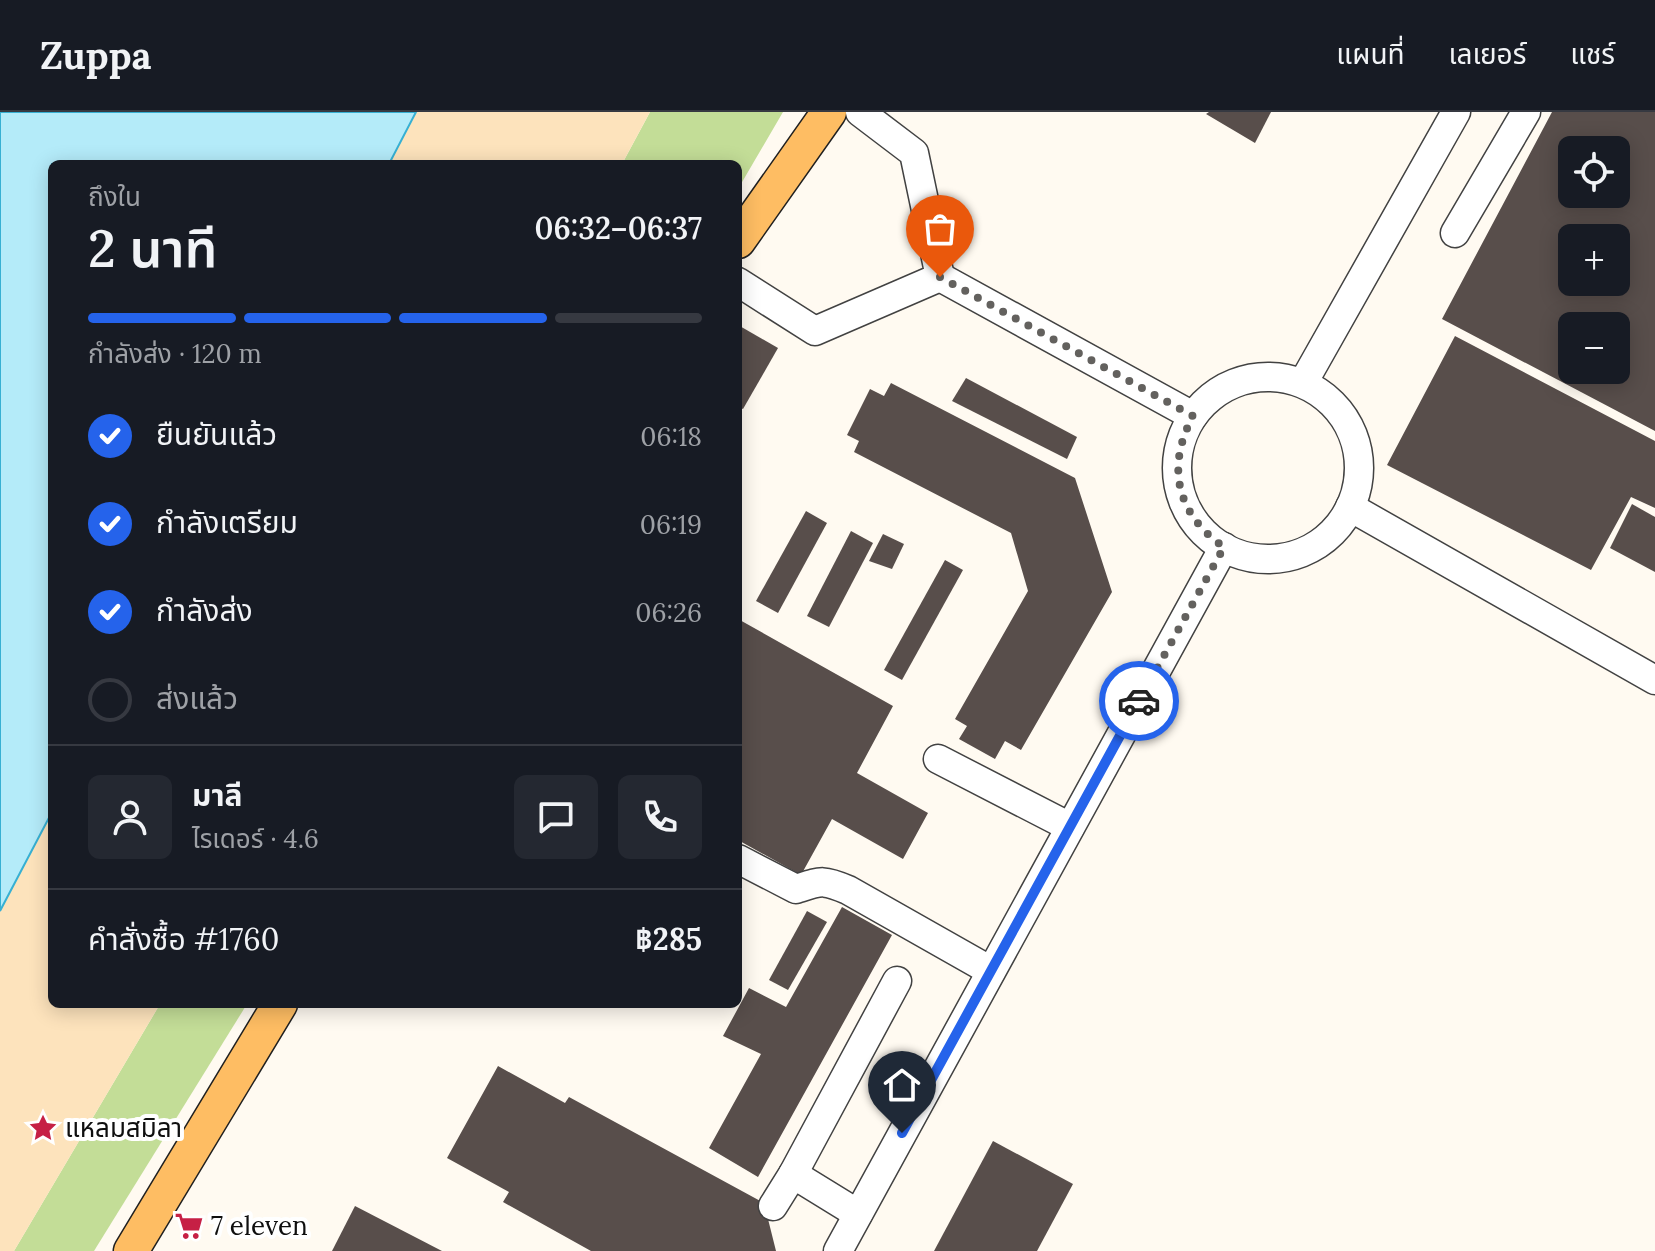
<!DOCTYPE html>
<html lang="th">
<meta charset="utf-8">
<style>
:root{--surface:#171b24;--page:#242831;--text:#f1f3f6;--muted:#9ea1a6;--line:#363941;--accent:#2563eb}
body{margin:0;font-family:Lora,"Noto Sans Thai",serif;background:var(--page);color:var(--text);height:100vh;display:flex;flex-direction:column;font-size:30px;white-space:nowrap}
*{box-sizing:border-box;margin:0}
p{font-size:26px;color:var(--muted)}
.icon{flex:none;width:44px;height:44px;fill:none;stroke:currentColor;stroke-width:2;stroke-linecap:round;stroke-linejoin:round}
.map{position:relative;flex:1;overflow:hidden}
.details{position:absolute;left:48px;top:48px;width:694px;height:848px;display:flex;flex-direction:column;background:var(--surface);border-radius:12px;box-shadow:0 4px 20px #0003}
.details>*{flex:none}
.fabs{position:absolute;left:1558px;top:24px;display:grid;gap:16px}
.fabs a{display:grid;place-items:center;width:72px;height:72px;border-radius:12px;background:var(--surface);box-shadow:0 4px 20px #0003;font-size:40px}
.pin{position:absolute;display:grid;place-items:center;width:68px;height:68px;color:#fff;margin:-82px -34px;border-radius:50% 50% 50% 0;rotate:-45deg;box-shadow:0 0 8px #0007}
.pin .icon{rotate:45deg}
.courier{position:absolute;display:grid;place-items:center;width:80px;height:80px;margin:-40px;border:6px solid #2563eb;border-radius:50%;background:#fff;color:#222;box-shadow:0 2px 10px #0007}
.headline em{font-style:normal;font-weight:600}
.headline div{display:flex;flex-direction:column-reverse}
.headline{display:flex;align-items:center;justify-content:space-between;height:136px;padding:0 40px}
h1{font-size:52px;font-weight:600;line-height:60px}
.bar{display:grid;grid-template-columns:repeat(4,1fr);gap:12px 8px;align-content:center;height:96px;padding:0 40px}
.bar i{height:10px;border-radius:6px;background:var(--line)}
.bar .active{background:var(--accent)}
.bar p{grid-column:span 4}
.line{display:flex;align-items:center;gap:20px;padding:0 40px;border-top:2px solid var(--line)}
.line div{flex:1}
.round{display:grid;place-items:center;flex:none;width:84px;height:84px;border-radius:12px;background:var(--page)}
ol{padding:0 40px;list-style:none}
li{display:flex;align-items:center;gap:24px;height:88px}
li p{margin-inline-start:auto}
li .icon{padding:8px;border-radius:50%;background:var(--accent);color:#fff;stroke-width:4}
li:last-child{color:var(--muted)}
li i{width:44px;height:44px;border:4px solid var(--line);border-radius:50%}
header{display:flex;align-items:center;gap:48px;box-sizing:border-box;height:112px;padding:0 40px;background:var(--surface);border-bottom:2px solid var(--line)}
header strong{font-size:38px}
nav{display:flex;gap:44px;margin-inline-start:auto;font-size:28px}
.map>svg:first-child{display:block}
.forest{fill:#c3dd97}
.sand{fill:#fde3bc}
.water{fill:#b4ebf9;stroke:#37b0d3;stroke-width:2}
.building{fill:#584e4b;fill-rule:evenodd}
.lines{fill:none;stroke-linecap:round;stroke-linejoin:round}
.minor-casing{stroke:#424242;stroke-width:31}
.major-casing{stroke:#202020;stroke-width:37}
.minor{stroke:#fff;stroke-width:28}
.major{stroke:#febd63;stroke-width:34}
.done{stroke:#63615e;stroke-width:8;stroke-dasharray:0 14.4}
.route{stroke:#2563eb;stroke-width:10}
.labels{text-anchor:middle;stroke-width:8;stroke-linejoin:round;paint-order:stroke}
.poi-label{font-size:26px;fill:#0f0f0f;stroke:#fff;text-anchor:start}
</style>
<header>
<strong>Zuppa</strong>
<nav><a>แผนที่</a><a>เลเยอร์</a><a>แชร์</a></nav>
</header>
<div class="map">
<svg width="1655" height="1139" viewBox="0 0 1655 1139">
<rect width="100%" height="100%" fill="#fffaf1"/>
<g class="forest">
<polygon points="650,0 783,0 738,77 738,52 622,52"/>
<polygon points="160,892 247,892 94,1139 14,1139"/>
</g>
<g class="sand">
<polygon points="416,0 650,0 622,52 389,52"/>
<polygon points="52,700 52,892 160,892 14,1139 0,1139 0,799"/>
</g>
<polygon class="water" points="0,0 416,0 389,52 52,52 52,700 0,799"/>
<g class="building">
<polygon points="1209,0 1271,0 1255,31 1206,2"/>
<path d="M1552,0H1655V319L1442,207ZM1572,38H1616V82H1572ZM1572,126H1616V170H1572ZM1572,214H1616V258H1572Z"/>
<polygon points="738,213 778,236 743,297 738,295"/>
<polygon points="1455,224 1655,329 1655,396 1631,385 1591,458 1387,353"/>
<polygon points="966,266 1077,325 1067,347 952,289"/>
<polygon points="891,271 1075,366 1112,480 1021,638 1005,629 995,647 959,627 967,614 955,607 1028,479 1011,421 854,340 859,329 847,323 870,277 884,284"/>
<polygon points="1632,392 1655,405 1655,460 1610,436"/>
<polygon points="806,399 827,411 778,501 756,489"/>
<polygon points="851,419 873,431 829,515 807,504"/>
<polygon points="883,422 904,432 892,457 869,449"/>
<polygon points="945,448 963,458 902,568 884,558"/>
<polygon points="738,507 893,594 857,661 928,701 903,747 832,707 801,763 738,728"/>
<polygon points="842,795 892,823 758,1065 709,1036 761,942 723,924 749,876 786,895"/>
<polygon points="807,799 827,810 788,878 769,868"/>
<polygon points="498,954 565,991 569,985 764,1091 776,1139 591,1139 503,1090 509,1080 447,1046"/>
<polygon points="993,1029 1073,1072 1037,1139 934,1139"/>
<polygon points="355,1094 442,1139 332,1139"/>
</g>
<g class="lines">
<defs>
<g id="minor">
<polyline points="1455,121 1526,0"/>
<polyline points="940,165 1193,304"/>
<polyline points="738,170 815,219 940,165 914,41 860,0"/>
<circle cx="1268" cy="356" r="91"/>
<polyline points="1303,271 1456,0"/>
<polyline points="1350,395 1655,568"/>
<polyline points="938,647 1070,715"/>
<path d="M738,747L796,777C821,769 823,767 848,778L991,859"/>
<polyline points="793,1062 897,869"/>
<polyline points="773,1094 793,1062 858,1102"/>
<polyline points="838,1139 1224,435"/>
</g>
<g id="major">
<polyline points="738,129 829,0"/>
<polyline points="131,1139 280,892"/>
</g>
</defs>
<use href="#minor" class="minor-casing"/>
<use href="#major" class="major-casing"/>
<use href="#minor" class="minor"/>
<use href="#major" class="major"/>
</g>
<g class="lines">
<path class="done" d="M940,165L1193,304C1166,354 1176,402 1224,435L1139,589"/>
<polyline class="route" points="902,1021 1139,589"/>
</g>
<defs>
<symbol id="sight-bare" viewBox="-9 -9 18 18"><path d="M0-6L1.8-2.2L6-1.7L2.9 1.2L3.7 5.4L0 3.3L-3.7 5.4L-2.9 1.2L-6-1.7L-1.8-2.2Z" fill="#c62045" stroke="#fff" stroke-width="2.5" paint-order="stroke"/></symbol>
<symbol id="supermarket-bare" viewBox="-9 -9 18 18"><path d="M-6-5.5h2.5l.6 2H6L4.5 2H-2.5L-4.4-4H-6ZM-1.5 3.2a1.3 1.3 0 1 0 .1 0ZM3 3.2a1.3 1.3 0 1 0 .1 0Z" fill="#c62045" stroke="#fff" stroke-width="2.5" paint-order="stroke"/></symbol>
</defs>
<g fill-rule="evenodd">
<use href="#sight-bare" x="23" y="996" width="40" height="40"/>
<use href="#supermarket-bare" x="169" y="1094" width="40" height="40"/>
</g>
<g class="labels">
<g class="poi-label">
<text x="65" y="1025">แหลมสมิลา</text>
<text x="211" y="1123">7 eleven</text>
</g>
</g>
</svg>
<div class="fabs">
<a><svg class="icon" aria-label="locate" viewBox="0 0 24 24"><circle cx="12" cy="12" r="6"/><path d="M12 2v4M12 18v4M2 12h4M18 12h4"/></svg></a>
<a>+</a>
<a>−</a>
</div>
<div class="pin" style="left:940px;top:165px;background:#ea580c"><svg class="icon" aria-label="bag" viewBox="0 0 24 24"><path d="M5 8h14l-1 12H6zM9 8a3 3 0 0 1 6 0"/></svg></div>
<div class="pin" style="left:902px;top:1021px;background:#1f2937"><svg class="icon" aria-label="home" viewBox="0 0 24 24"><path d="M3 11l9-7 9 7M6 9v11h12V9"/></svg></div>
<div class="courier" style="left:1139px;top:589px"><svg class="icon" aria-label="car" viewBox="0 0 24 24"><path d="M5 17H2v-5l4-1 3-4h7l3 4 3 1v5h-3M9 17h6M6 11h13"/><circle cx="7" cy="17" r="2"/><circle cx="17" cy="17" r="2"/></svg></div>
<section class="details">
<div class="headline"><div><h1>2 นาที</h1><p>ถึงใน</p></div><em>06:32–06:37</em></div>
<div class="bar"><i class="active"></i><i class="active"></i><i class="active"></i><i></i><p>กำลังส่ง · 120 m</p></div>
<ol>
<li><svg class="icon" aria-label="check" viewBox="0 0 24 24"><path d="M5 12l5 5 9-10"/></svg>ยืนยันแล้ว<p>06:18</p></li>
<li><svg class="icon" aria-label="check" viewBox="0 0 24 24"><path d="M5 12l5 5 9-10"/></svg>กำลังเตรียม<p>06:19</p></li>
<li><svg class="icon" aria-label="check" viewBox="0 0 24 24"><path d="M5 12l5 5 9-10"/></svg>กำลังส่ง<p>06:26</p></li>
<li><i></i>ส่งแล้ว</li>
</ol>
<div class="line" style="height:144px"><a class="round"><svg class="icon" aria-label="person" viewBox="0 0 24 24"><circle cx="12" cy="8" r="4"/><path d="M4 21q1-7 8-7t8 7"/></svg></a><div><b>มาลี</b><p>ไรเดอร์ · 4.6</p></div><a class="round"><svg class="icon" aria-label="chat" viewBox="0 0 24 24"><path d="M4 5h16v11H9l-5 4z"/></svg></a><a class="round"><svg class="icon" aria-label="phone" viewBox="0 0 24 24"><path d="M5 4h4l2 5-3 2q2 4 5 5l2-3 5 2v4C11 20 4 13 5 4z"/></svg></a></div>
<div class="line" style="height:104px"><div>คำสั่งซื้อ #1760</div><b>฿285</b></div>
</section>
</div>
